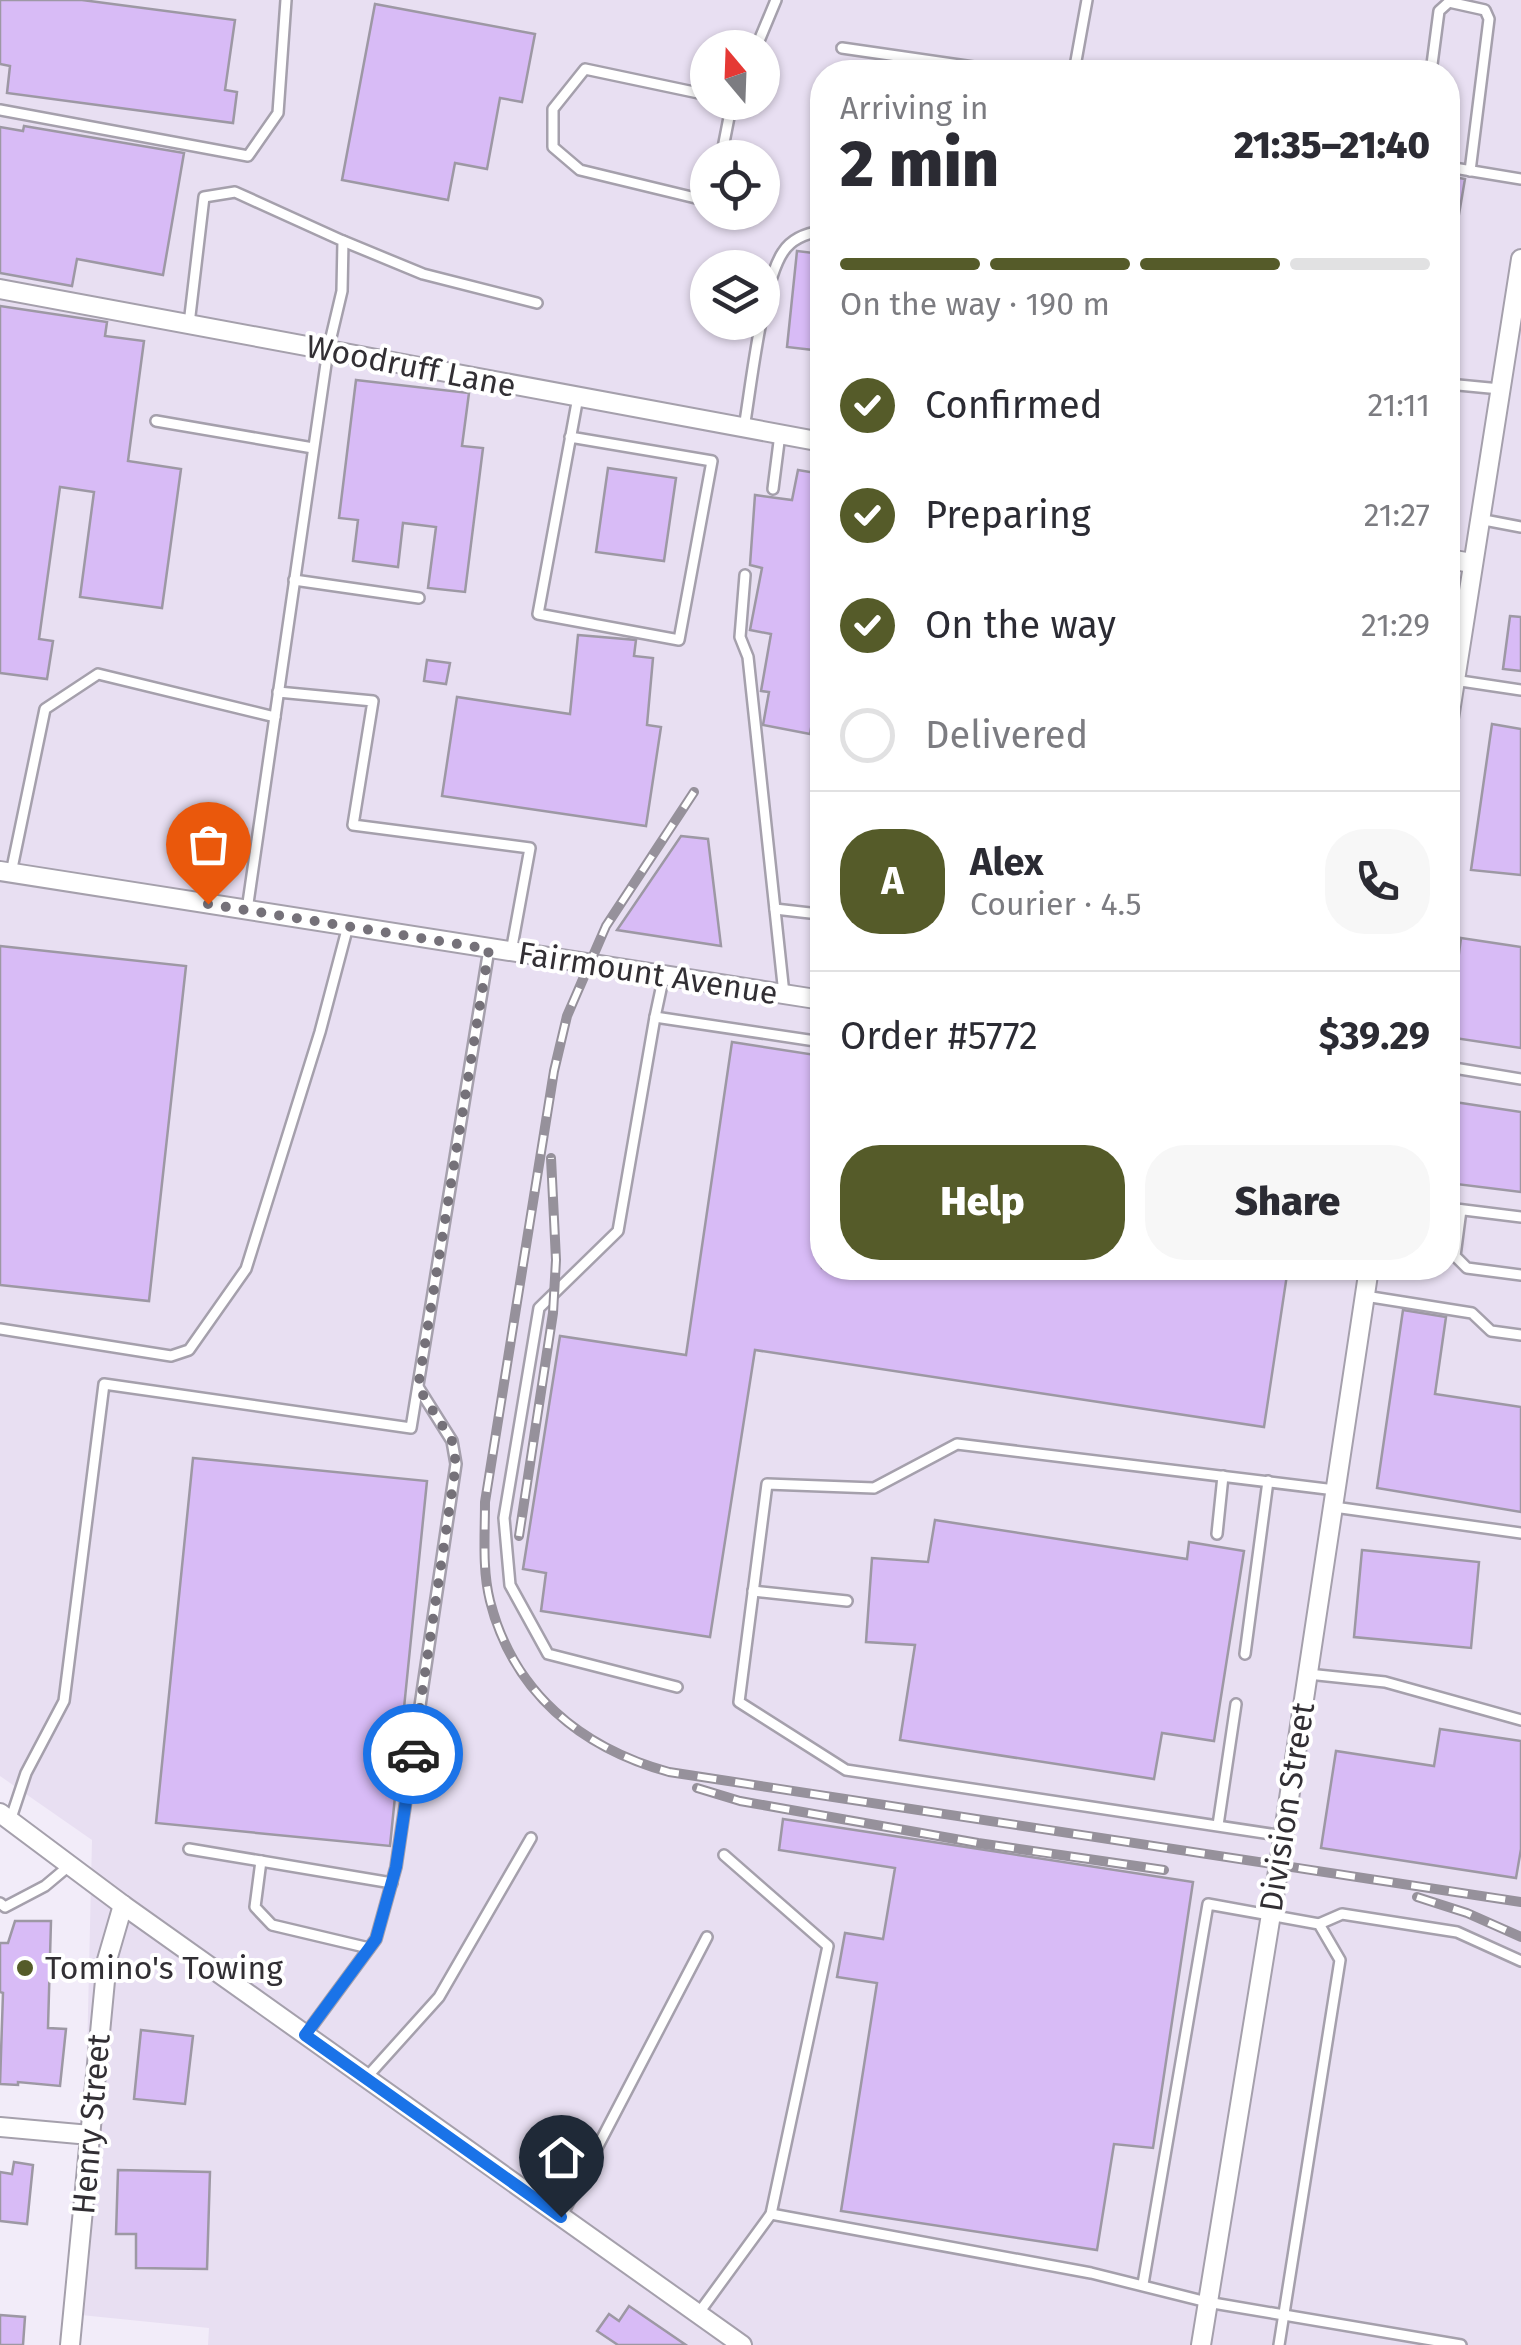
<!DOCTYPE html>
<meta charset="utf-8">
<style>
:root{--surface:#fff;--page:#f7f7f7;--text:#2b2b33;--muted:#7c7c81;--line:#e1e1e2;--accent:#555b29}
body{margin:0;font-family:"Fira Sans",sans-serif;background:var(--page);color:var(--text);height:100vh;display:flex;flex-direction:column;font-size:38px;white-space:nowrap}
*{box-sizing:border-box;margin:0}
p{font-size:32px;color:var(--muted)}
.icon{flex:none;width:55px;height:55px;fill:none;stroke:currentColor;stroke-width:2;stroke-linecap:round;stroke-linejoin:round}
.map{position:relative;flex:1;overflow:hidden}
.panel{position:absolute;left:810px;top:60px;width:650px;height:1220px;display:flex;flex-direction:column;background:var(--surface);border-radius:40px;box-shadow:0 2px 8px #0004}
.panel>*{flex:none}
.needle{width:65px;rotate:341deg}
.buttons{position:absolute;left:690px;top:30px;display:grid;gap:20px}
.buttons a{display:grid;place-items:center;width:90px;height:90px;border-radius:50%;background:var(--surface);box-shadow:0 2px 8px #0004;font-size:50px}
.pin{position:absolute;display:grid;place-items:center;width:85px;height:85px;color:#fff;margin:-102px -42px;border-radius:50% 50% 50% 0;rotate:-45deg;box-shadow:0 0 10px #0007}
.pin .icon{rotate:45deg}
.courier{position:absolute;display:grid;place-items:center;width:100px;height:100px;margin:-50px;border:8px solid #1a73e8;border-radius:50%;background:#fff;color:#222;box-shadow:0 2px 12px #0007}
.headline em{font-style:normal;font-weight:800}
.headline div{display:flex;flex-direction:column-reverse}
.headline{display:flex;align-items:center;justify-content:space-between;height:170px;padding:0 30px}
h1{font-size:65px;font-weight:800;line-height:75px}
.bar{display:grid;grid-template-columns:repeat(4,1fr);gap:15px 10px;align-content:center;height:120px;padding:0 30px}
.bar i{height:12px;border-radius:8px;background:var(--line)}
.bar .current{background:var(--accent)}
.bar p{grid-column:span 4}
.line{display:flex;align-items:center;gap:25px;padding:0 30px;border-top:2px solid var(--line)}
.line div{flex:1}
.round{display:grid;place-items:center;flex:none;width:105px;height:105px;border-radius:40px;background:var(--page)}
ol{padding:0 30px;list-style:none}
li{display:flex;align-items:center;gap:30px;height:110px}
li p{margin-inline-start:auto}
li .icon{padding:10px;border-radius:50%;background:var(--accent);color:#fff;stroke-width:4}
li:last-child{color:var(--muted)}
li i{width:55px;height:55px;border:5px solid var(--line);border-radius:50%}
.button{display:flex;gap:20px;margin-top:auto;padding:20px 30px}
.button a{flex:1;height:115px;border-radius:40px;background:var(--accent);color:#fff;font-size:40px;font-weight:800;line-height:115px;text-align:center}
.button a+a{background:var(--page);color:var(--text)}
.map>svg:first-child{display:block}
.built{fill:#e8dff2;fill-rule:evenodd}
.building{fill:#d8bbf6;stroke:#9d98a4;stroke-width:2.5}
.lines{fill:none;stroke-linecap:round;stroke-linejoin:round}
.service-casing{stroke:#a5a0ac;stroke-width:14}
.minor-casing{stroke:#a5a0ac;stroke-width:22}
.service{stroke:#fff;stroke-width:9}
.minor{stroke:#fff;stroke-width:18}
.rail-casing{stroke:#96919b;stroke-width:10}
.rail{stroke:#fff;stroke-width:6;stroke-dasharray:19;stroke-linecap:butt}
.done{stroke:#757179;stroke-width:10;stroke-dasharray:0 18}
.route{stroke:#1a73e8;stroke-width:12}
.poi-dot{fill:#555b29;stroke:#fff;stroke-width:4}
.labels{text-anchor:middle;stroke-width:8;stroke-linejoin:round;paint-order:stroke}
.street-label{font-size:32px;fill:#322f34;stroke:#fff}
.poi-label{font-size:32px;fill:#322f34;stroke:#fff;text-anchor:start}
</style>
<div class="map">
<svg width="1521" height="2345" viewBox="0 0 1521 2345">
<rect width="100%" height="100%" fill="#f2ecf9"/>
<path class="built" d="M0,0H1521V2345H208L209,2328L81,2315L92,1840L0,1776ZM708,48H762V102H708ZM822,72H1448V1268H822ZM708,158H762V212H708ZM708,268H762V322H708Z"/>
<g class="building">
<polygon points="0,0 82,0 235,20 225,90 237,92 233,123 7,93 10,66 0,64"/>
<polygon points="375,4 535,34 522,102 500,98 487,169 455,163 448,200 342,180"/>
<polygon points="24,126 184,153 163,275 77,259 72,286 0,273 0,127 23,131"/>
<polygon points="1448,176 1465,179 1457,226 1448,226"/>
<polygon points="797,251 822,254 822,351 787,347"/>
<polygon points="0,306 107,322 105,336 144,341 128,461 181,469 162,608 80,597 94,492 60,487 39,639 53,641 47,679 0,673"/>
<polygon points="356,380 469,393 462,446 483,448 465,592 428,588 436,527 403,523 398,567 353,561 358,520 339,518"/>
<polygon points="608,468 676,478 664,561 596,552"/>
<polygon points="798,470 822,474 822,702 816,701 810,734 763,725 769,692 761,691 771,634 750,630 762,568 750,565 755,495 792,500"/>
<polygon points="1510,616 1521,617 1521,671 1503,669"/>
<polygon points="578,635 636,640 634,656 653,658 647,725 661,727 646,826 442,796 457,697 570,714"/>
<polygon points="427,660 450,663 446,684 424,681"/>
<polygon points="1492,724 1521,729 1521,875 1471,870"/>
<polygon points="681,836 708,839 721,946 617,930"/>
<polygon points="1461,938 1521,947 1521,1048 1448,1037"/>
<polygon points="0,946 186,966 149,1301 0,1285"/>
<polygon points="732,1042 822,1056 822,1268 1288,1268 1264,1427 755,1350 710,1637 541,1611 546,1573 523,1569 560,1336 686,1355"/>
<polygon points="1448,1101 1521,1112 1521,1192 1448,1183"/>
<polygon points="1403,1310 1446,1317 1435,1394 1521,1407 1521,1512 1377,1488"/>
<polygon points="193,1458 427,1481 390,1846 156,1823"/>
<polygon points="935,1520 1187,1559 1189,1542 1244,1551 1214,1741 1162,1733 1154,1779 900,1740 915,1645 866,1642 872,1558 928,1562"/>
<polygon points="1362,1550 1479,1562 1471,1648 1354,1637"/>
<polygon points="1440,1729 1521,1741 1521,1849 1516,1878 1321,1848 1336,1751 1434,1766"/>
<polygon points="783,1819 1193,1882 1153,2148 1114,2144 1097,2250 841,2211 877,1983 837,1977 845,1933 883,1939 895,1868 779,1850"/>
<polygon points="15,1921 51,1921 48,2028 66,2029 60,2086 18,2082 18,2085 0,2084 3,1993 0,1992 0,1943 8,1943"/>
<polygon points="141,2030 193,2036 185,2104 134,2099"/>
<polygon points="14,2162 33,2165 27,2224 0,2221 0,2172 12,2174"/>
<polygon points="118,2170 210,2172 207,2269 136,2268 136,2234 116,2234"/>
<polygon points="629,2306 686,2345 618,2345 597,2331 609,2314 619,2321"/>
<polygon points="0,2315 25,2317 23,2345 0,2345"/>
</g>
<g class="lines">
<defs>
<g id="service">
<polyline points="756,48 776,0"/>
<polyline points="842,48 1008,72"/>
<polyline points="1074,72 1087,0"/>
<polyline points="1431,72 1439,11 1449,2 1485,10 1489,19 1470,171"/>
<polyline points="708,95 585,69 553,109 553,147 580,170 708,201"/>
<polyline points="0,110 248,156 278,113 286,0"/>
<polyline points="721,158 732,102"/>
<polyline points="1448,167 1521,179"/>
<polyline points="343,241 423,274 537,303"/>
<polyline points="189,324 204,197 235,192 343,241 342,291 328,350 247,910"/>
<polyline points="1448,384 1500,389"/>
<polyline points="156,421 313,448"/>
<path d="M744,428C751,387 762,283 783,252C792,238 807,233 822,231"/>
<polyline points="570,437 712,461 679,640 538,614 578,397"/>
<polyline points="773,489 780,434"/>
<polyline points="1479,519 1521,527"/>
<polyline points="745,575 740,637 748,657 784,994"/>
<polyline points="294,580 419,598"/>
<polyline points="1454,680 1521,690"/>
<polyline points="278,692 373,701 353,825 530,848 511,952"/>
<polyline points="11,873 45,709 98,674 275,717"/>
<polyline points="775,909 810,913"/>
<polyline points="664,975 655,1017 822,1042"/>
<polyline points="655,1017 618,1231 539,1308 504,1518 510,1585 548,1654 677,1687"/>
<polyline points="1448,1067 1521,1079"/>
<polyline points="1448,1208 1521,1217"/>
<polyline points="1461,1210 1455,1256 1467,1268 1521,1275"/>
<polyline points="1365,1296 1472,1313 1491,1331 1521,1335"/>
<polyline points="0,1329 171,1356 189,1350 246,1269 320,1032 348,926"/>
<polyline points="1334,1507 1521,1533"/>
<polyline points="1217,1534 1223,1476"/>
<polyline points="753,1591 847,1601"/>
<polyline points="1245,1654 1268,1481"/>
<polyline points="1308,1674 1385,1682 1521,1720"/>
<polyline points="10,1821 26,1773 64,1701 104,1384 411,1428 489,949"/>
<polyline points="1218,1825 1236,1704"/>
<polyline points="1284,1836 846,1770 739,1702 767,1484 874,1488 957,1444 1335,1490"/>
<polyline points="189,1849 392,1883"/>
<polyline points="261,1861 255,1907 272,1925 369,1948"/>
<polyline points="0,1903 5,1907 45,1886 70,1865"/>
<polyline points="1319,1924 1342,1914 1457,1932 1521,1961"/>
<polyline points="306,2034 376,1939 396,1867 456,1464 452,1441 418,1387"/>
<polyline points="366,2078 439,1997 531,1838"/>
<polyline points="771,2214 1091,2273 1207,2302 1461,2345"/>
<polyline points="561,2217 707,1937"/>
<polyline points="1143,2284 1208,1904 1319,1924 1340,1960 1279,2345"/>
<polyline points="698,2314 771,2214 828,1946 724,1855"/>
</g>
<g id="minor">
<polyline points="0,289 822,442"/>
<polyline points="1448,559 1472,563"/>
<polyline points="1448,725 1521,259"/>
<polyline points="0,871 822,1000"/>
<polyline points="0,1813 123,1905 742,2345"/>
<polyline points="0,2127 90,2135"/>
<polyline points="70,2345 107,1960 123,1905"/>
<polyline points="1201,2345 1279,1865 1369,1268"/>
</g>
</defs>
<use href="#service" class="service-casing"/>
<use href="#minor" class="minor-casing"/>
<use href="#service" class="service"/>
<use href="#minor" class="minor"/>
<defs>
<g id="rail">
<path d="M694,792L606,926L567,1016L554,1071L485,1502C485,1535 482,1569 490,1601C513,1692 581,1748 669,1772L1521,1902"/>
<polyline points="519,1536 553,1313 556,1260 551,1158"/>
<polyline points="697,1788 740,1801 978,1843 1164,1870"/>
<polyline points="1417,1897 1467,1913 1521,1937"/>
</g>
</defs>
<use href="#rail" class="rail-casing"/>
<use href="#rail" class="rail"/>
</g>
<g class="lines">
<polyline class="done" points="208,904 489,949 418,1387 452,1441 456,1464 413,1754"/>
<polyline class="route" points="413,1754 396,1867 376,1939 305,2035 561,2217"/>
</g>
<circle class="poi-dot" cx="25" cy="1968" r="10"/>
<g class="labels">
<g class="street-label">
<text transform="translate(411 366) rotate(11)" y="11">Woodruff Lane</text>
<text transform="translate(648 973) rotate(9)" y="11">Fairmount Avenue</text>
<text transform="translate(1287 1807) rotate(-81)" y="11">Division Street</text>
<text transform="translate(91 2124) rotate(-85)" y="11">Henry Street</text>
</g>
<g class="poi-label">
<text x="45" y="1979">Tomino's Towing</text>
</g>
</g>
</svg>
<div class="buttons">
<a><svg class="needle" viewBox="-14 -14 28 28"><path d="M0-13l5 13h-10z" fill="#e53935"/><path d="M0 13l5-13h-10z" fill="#7c7c81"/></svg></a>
<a><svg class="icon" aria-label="locate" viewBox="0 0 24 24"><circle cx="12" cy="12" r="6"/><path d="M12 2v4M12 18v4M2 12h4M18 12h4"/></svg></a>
<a><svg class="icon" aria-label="layers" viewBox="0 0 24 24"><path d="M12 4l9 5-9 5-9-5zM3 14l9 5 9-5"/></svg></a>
</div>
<div class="pin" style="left:208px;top:904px;background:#ea580c"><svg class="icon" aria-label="bag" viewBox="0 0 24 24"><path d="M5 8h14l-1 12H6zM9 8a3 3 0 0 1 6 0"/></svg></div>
<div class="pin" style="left:561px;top:2217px;background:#1f2937"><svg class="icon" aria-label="home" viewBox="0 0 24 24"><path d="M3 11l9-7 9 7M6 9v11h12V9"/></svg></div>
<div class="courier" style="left:413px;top:1754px"><svg class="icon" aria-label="car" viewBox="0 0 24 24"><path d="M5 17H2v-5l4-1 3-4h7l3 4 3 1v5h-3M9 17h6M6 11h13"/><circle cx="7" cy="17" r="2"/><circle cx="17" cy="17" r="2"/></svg></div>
<section class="panel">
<div class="headline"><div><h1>2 min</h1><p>Arriving in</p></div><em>21:35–21:40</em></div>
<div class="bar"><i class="current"></i><i class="current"></i><i class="current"></i><i></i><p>On the way · 190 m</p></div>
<ol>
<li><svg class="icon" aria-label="check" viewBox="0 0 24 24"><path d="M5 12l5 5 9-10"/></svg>Confirmed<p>21:11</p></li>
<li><svg class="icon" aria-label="check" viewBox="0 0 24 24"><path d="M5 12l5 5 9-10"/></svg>Preparing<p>21:27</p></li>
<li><svg class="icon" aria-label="check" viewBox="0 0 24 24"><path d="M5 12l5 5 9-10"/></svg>On the way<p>21:29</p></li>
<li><i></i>Delivered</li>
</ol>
<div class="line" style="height:180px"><b class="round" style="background:var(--accent);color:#fff">A</b><div><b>Alex</b><p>Courier · 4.5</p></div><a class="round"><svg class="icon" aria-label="phone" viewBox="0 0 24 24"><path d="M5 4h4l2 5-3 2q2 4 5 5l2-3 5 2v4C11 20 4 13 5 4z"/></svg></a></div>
<div class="line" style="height:130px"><div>Order #5772</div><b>$39.29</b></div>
<div class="button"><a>Help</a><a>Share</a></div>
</section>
</div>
